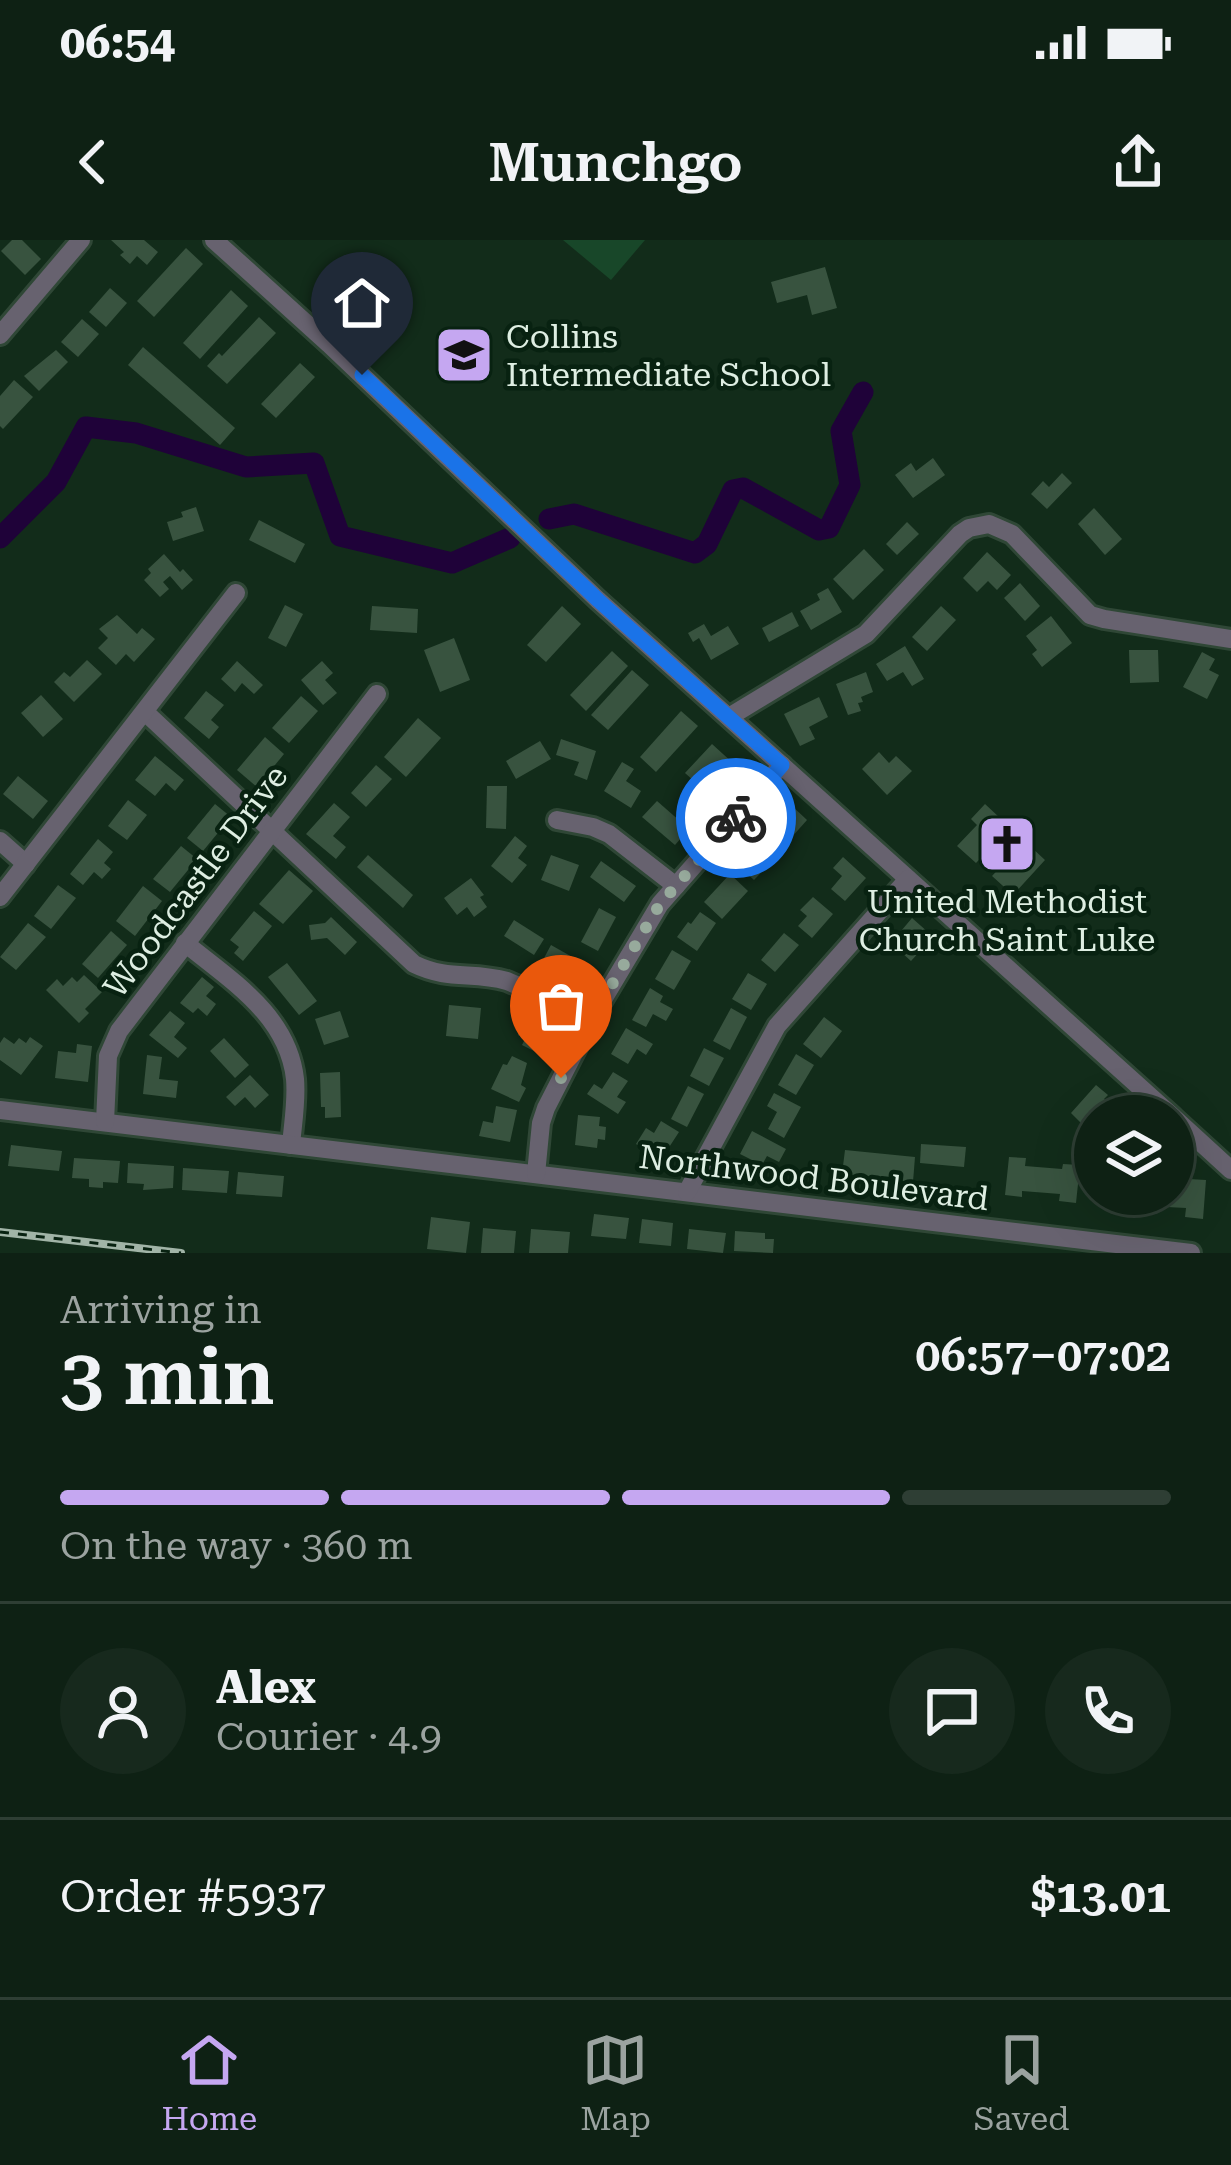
<!DOCTYPE html>
<meta charset="utf-8">
<style>
:root{--surface:#0e2114;--page:#17291d;--text:#f1f3f6;--muted:#9ba3a0;--line:#2e3e34;--accent:#c5a7f1}
body{margin:0;font-family:"Roboto Serif",serif;background:var(--page);color:var(--text);height:100vh;display:flex;flex-direction:column;font-size:45px;white-space:nowrap}
*{box-sizing:border-box;margin:0}
p{font-size:39px;color:var(--muted)}
.icon{flex:none;width:66px;height:66px;fill:none;stroke:currentColor;stroke-width:2;stroke-linecap:round;stroke-linejoin:round}
.map{position:relative;height:1013px;overflow:hidden}
.side{display:flex;flex-direction:column;background:var(--surface);flex:1}
.side>*{flex:none}
.fabs{position:absolute;left:1074px;top:855px;display:grid;gap:24px}
.fabs a{display:grid;place-items:center;width:120px;height:120px;border-radius:50%;background:var(--surface);box-shadow:0 12px 48px #0002,0 0 0 3px var(--line);font-size:60px}
.pin{position:absolute;display:grid;place-items:center;width:102px;height:102px;color:#fff;margin:-123px -51px;border-radius:50% 50% 50% 0;rotate:-45deg;box-shadow:0 0 12px #0007}
.pin .icon{rotate:45deg}
.courier{position:absolute;display:grid;place-items:center;width:120px;height:120px;margin:-60px;border:9px solid #1a73e8;border-radius:50%;background:#fff;color:#222;box-shadow:0 3px 15px #0007}
.headline em{font-style:normal;font-weight:600}
.headline div{display:flex;flex-direction:column-reverse}
.headline{display:flex;align-items:center;justify-content:space-between;height:204px;padding:0 60px}
h1{font-size:78px;font-weight:600;line-height:90px}
.bar{display:grid;grid-template-columns:repeat(4,1fr);gap:18px 12px;align-content:center;height:144px;padding:0 60px}
.bar i{height:15px;border-radius:9px;background:var(--line)}
.bar .on{background:var(--accent)}
.bar p{grid-column:span 4}
.line{display:flex;align-items:center;gap:30px;padding:0 60px;border-top:3px solid var(--line)}
.line div{flex:1}
.round{display:grid;place-items:center;flex:none;width:126px;height:126px;border-radius:63px;background:var(--page)}
.status{display:flex;justify-content:space-between;align-items:center;height:84px;padding:0 60px;background:var(--surface);direction:ltr}
.status svg{height:33px;fill:currentColor}
header{display:flex;justify-content:space-between;align-items:center;height:156px;padding:0 60px;background:var(--surface);font-size:54px;font-weight:600}
.dock{display:flex;justify-content:space-around;align-items:center;height:168px;border-top:3px solid var(--line);background:var(--surface);font-size:33px;color:var(--muted)}
.dock a{display:grid;justify-items:center;gap:6px}
.dock .on{color:var(--accent)}
.map>svg:first-child{display:block}
.green{fill:#184729}
.lines{fill:none;stroke-linecap:round;stroke-linejoin:round}
.river{stroke:#1f0239;stroke-width:21}
.building{fill:#38533f}
.minor-casing{stroke:#2f4736;stroke-width:24}
.minor{stroke:#67626f;stroke-width:18}
.rail-casing{stroke:#a1b4a7;stroke-width:8}
.rail{stroke:#082211;stroke-width:3;stroke-dasharray:9;stroke-linecap:butt}
.done{stroke:#97aa9c;stroke-width:12;stroke-dasharray:0 21.6}
.route{stroke:#1a73e8;stroke-width:15}
.labels{text-anchor:middle;stroke-width:9;stroke-linejoin:round;paint-order:stroke}
.poi-label{font-size:33px;fill:#deeee2;stroke:#082211;text-anchor:start}
.street-label{font-size:33px;fill:#deeee2;stroke:#082211}
</style>
<div class="status"><b>06:54</b><svg viewBox="0 0 49 12"><path d="M0 12V9h3v3zM5 12V6h3v6zM10 12V3h3v9zM15 12V0h3v12zM26 1h20v11H26zM47 4h2v5h-2z"/></svg></div>
<header><svg class="icon" aria-label="back" viewBox="0 0 24 24"><path d="M15 5l-7 7 7 7"/></svg>Munchgo<svg class="icon" aria-label="share" viewBox="0 0 24 24"><path d="M12 15V3M7 8l5-5 5 5M5 13v7h14v-7"/></svg></header>
<div class="map">
<svg width="1231" height="1013" viewBox="0 0 1231 1013">
<rect width="100%" height="100%" fill="#122c1a"/>
<polygon class="green" points="563,0 645,0 611,40"/>
<g class="lines">
<g class="river">
<polyline points="549,279 574,274 695,313 707,304 733,250 743,248 819,290 829,288 850,245 841,191 863,152"/>
<polyline points="0,298 56,242 86,187 136,193 246,227 314,223 340,296 452,323 510,298"/>
</g>
</g>
<g class="building">
<polygon points="12,0 22,0 41,19 25,35 1,11"/>
<polygon points="111,0 144,0 158,12 147,25 137,16 130,24 120,15 124,12"/>
<polygon points="186,8 203,24 154,77 137,61"/>
<polygon points="825,27 837,68 812,75 807,55 777,63 771,42"/>
<polygon points="110,48 127,63 106,87 89,72"/>
<polygon points="231,50 248,66 200,119 183,103"/>
<polygon points="259,77 276,93 227,144 207,126 219,113 222,116"/>
<polygon points="82,79 99,94 78,117 61,102"/>
<polygon points="143,107 235,188 220,205 128,125"/>
<polygon points="56,110 68,122 39,151 24,136"/>
<polygon points="300,123 315,137 276,178 261,164"/>
<polygon points="14,140 33,157 3,189 0,186 0,156"/>
<polygon points="933,218 945,235 913,258 895,235 911,223 916,231"/>
<polygon points="1062,233 1072,243 1047,269 1031,254 1043,241 1049,247"/>
<polygon points="196,267 204,291 173,301 167,282 183,277 181,272"/>
<polygon points="1094,268 1122,299 1105,315 1078,284"/>
<polygon points="259,280 305,304 295,323 249,300"/>
<polygon points="907,282 919,294 897,315 886,304"/>
<polygon points="864,309 884,330 853,360 833,339"/>
<polygon points="987,312 1011,335 997,350 988,341 977,352 963,338"/>
<polygon points="164,314 180,332 183,329 193,340 182,350 170,336 163,342 169,349 160,357 144,340 151,333 148,329"/>
<polygon points="1020,343 1040,366 1025,381 1004,358"/>
<polygon points="828,348 842,372 811,390 800,371 820,360 817,354"/>
<polygon points="285,365 303,374 286,407 268,398"/>
<polygon points="372,366 418,369 417,393 370,390"/>
<polygon points="562,366 581,384 546,422 527,405"/>
<polygon points="941,366 956,380 927,411 912,397"/>
<polygon points="792,372 799,386 769,402 762,388"/>
<polygon points="117,375 137,394 142,388 155,399 134,422 126,414 116,425 98,408 108,398 99,389"/>
<polygon points="1051,376 1072,403 1042,427 1032,414 1037,410 1026,396"/>
<polygon points="704,384 711,396 728,386 739,404 711,420 699,398 693,402 688,393"/>
<polygon points="454,398 470,440 440,452 424,410"/>
<polygon points="905,406 924,439 912,446 903,432 887,441 876,424"/>
<polygon points="1129,410 1158,410 1159,442 1130,443"/>
<polygon points="612,411 628,426 586,471 570,455"/>
<polygon points="1202,412 1215,419 1209,430 1219,435 1207,459 1183,447"/>
<polygon points="87,420 102,434 74,462 54,442 64,432 70,437"/>
<polygon points="237,421 263,445 254,454 242,443 235,452 221,439"/>
<polygon points="322,421 333,433 325,440 337,453 323,465 301,440"/>
<polygon points="632,430 649,445 608,490 591,475"/>
<polygon points="866,432 873,452 861,457 863,462 858,463 861,471 848,475 836,444"/>
<polygon points="206,451 224,465 211,480 219,487 209,499 184,478"/>
<polygon points="41,455 63,479 43,497 21,473"/>
<polygon points="301,456 318,471 289,503 272,488"/>
<polygon points="819,457 828,477 809,487 815,499 800,506 784,474"/>
<polygon points="681,471 698,486 656,532 640,517"/>
<polygon points="418,478 441,498 406,537 384,517"/>
<polygon points="265,497 284,514 257,547 237,530"/>
<polygon points="561,499 596,511 587,540 574,535 579,522 556,515"/>
<polygon points="540,501 551,519 516,539 506,521"/>
<polygon points="712,504 734,524 717,543 723,549 714,559 685,533"/>
<polygon points="879,512 889,523 896,516 912,531 887,555 862,529"/>
<polygon points="155,516 184,540 175,551 166,543 155,556 135,540"/>
<polygon points="622,522 634,529 626,541 641,551 631,568 604,551"/>
<polygon points="376,525 392,539 366,567 351,553"/>
<polygon points="18,536 48,561 33,579 3,554"/>
<polygon points="487,546 507,546 506,589 486,588"/>
<polygon points="128,560 147,575 127,600 108,586"/>
<polygon points="657,561 689,589 675,605 642,577"/>
<polygon points="334,563 350,577 333,596 346,607 336,619 306,594"/>
<polygon points="215,564 231,577 203,611 187,598"/>
<polygon points="985,564 1045,620 1013,655 992,636 1006,621 991,607 976,623 957,606 977,585 971,579"/>
<polygon points="791,565 807,580 783,607 766,592"/>
<polygon points="515,596 527,606 518,618 527,625 512,643 491,626"/>
<polygon points="98,599 113,612 104,623 111,629 102,639 94,632 83,645 70,634"/>
<polygon points="763,602 777,616 754,640 740,627"/>
<polygon points="181,606 197,619 170,652 153,639"/>
<polygon points="368,615 413,655 403,668 357,627"/>
<polygon points="551,615 579,625 569,651 541,640"/>
<polygon points="843,617 866,638 845,661 831,649 842,636 833,628"/>
<polygon points="601,621 636,646 624,662 590,637"/>
<polygon points="289,630 313,651 283,684 259,664"/>
<polygon points="730,634 748,651 722,679 704,662"/>
<polygon points="471,638 484,655 480,657 487,667 474,677 467,667 457,675 444,658"/>
<polygon points="58,645 76,658 51,689 34,676"/>
<polygon points="143,646 162,661 135,696 116,681"/>
<polygon points="813,657 833,674 812,698 798,686 807,676 800,670"/>
<polygon points="599,668 616,677 598,711 581,702"/>
<polygon points="254,671 272,686 243,721 234,713 239,707 230,700"/>
<polygon points="700,672 716,683 697,711 677,697 688,682 691,684"/>
<polygon points="331,677 357,702 345,715 327,698 311,700 309,685 325,683"/>
<polygon points="912,678 938,701 928,713 922,709 911,721 891,703"/>
<polygon points="514,680 544,699 534,715 504,696"/>
<polygon points="28,683 46,697 16,730 0,717"/>
<polygon points="111,691 127,705 98,738 82,724"/>
<polygon points="784,693 799,705 775,732 761,720"/>
<polygon points="551,705 590,727 581,742 543,720"/>
<polygon points="672,710 691,721 674,750 655,739"/>
<polygon points="287,723 317,761 299,775 268,737"/>
<polygon points="748,733 767,744 751,770 732,759"/>
<polygon points="84,735 102,752 85,769 89,773 79,783 46,750 57,739 63,746 72,737 77,742"/>
<polygon points="202,737 214,747 206,756 216,764 207,776 198,768 193,773 180,763"/>
<polygon points="650,748 663,756 660,762 673,769 666,781 653,774 646,787 632,780"/>
<polygon points="449,765 481,768 478,799 446,796"/>
<polygon points="731,768 747,777 730,810 713,801"/>
<polygon points="170,771 185,783 174,797 187,808 178,818 149,795"/>
<polygon points="340,771 349,797 324,805 315,779"/>
<polygon points="824,777 842,791 821,818 803,804"/>
<polygon points="525,780 553,794 542,815 522,805 525,799 518,795"/>
<polygon points="626,788 653,804 646,815 637,809 628,824 611,814"/>
<polygon points="4,797 14,804 19,798 26,803 30,797 43,806 21,835 0,820 0,803"/>
<polygon points="224,798 249,825 235,838 210,811"/>
<polygon points="77,804 92,806 88,842 55,838 58,811 76,813"/>
<polygon points="704,808 724,818 709,846 690,836"/>
<polygon points="796,814 814,825 796,855 778,845"/>
<polygon points="147,815 162,817 159,839 178,841 176,858 143,854"/>
<polygon points="512,816 527,823 521,845 526,848 519,862 491,849 503,824 507,825"/>
<polygon points="340,832 341,877 325,878 325,867 321,867 320,833"/>
<polygon points="613,832 628,841 617,857 626,862 618,874 587,854 594,844 602,849"/>
<polygon points="250,835 269,855 255,868 245,857 235,866 226,857"/>
<polygon points="1096,845 1108,855 1104,859 1124,876 1095,876 1095,883 1090,878 1083,885 1071,873"/>
<polygon points="688,846 704,854 687,887 671,879"/>
<polygon points="774,853 801,867 784,898 768,889 777,872 767,866"/>
<polygon points="496,866 517,870 510,902 479,896 483,881 493,883"/>
<polygon points="578,875 600,877 599,886 606,887 605,900 598,899 597,908 575,905"/>
<polygon points="661,881 679,892 664,915 655,909 652,914 636,904 646,888 654,893"/>
<polygon points="752,891 786,909 779,922 767,916 762,925 740,914"/>
<polygon points="921,904 966,907 964,927 920,923"/>
<polygon points="11,905 62,911 59,931 8,926"/>
<polygon points="845,910 915,917 913,942 842,934"/>
<polygon points="1009,917 1026,918 1025,926 1062,929 1063,924 1080,925 1076,963 1059,961 1060,954 1022,951 1022,957 1005,955"/>
<polygon points="74,918 120,921 118,943 103,942 103,948 89,947 89,939 72,938"/>
<polygon points="128,923 174,926 173,948 143,950 144,944 127,943"/>
<polygon points="183,928 229,931 227,953 182,950"/>
<polygon points="238,932 284,936 282,957 236,954"/>
<polygon points="1189,939 1206,940 1203,979 1185,977 1186,968 1148,966 1148,972 1132,971 1133,954 1173,954 1173,943 1189,944"/>
<polygon points="594,974 629,978 626,999 591,996"/>
<polygon points="431,977 470,982 466,1013 427,1009"/>
<polygon points="642,979 673,983 671,1006 639,1003"/>
<polygon points="483,988 516,991 514,1013 481,1013"/>
<polygon points="531,989 570,992 568,1013 529,1013"/>
<polygon points="689,989 726,993 723,1013 687,1009"/>
<polygon points="735,991 765,993 765,999 774,999 773,1013 734,1011"/>
</g>
<g class="lines">
<defs>
<g id="minor">
<polyline points="214,0 329,104 598,360 1172,876"/>
<polyline points="0,95 81,0"/>
<path d="M145,472L414,724C449,741 472,731 507,741L592,778"/>
<polyline points="729,477 866,394 960,294 969,288 989,284 1012,294 1090,375 1104,379 1231,399"/>
<polyline points="557,580 593,587 609,594 676,646"/>
<polyline points="0,601 26,624"/>
<polyline points="0,657 236,353"/>
<path d="M185,703C230,740 288,775 295,839C297,860 293,883 291,905"/>
<polyline points="0,870 1191,1013"/>
<polyline points="1173,877 1231,930"/>
<polyline points="105,882 108,816 119,791 377,454"/>
<polyline points="536,934 541,883 546,868 592,778 660,664 782,525"/>
<polyline points="687,952 777,786 908,639"/>
</g>
</defs>
<use href="#minor" class="minor-casing"/>
<use href="#minor" class="minor"/>
<defs>
<polyline id="rail" points="0,992 181,1013"/>
</defs>
<use href="#rail" class="rail-casing"/>
<use href="#rail" class="rail"/>
</g>
<g class="lines">
<polyline class="done" points="561,838 592,778 660,664 736,578"/>
<polyline class="route" points="362,135 598,360 782,525 736,578"/>
</g>
<defs>
<symbol id="school-square" viewBox="-11 -11 22 22"><rect x="-9" y="-9" width="18" height="18" rx="4" fill="#c5a7f1" stroke="#082211"/><path d="M0-5L7-2L0 1L-7-2ZM-4 1L0 2.5L4 1V4Q0 6-4 4Z" fill="#111"/></symbol>
<symbol id="church-square" viewBox="-11 -11 22 22"><rect x="-9" y="-9" width="18" height="18" rx="4" fill="#c5a7f1" stroke="#082211"/><path d="M-1.2-6h2.4v3.5h3.3v2.4h-3.3V6h-2.4V-.1h-3.3v-2.4h3.3Z" fill="#111"/></symbol>
</defs>
<g fill-rule="evenodd">
<use href="#school-square" x="431" y="82" width="66" height="66"/>
<use href="#church-square" x="974" y="571" width="66" height="66"/>
</g>
<g class="labels">
<g class="poi-label">
<text x="506" y="108">Collins<tspan x="506" dy="38">Intermediate School</tspan></text>
<text x="1007" y="673" text-anchor="middle">United Methodist<tspan x="1007" dy="38">Church Saint Luke</tspan></text>
</g>
<g class="street-label">
<text transform="translate(195 641) rotate(-53)" y="12">Woodcastle Drive</text>
<text transform="translate(814 937) rotate(7)" y="12">Northwood Boulevard</text>
</g>
</g>
</svg>
<div class="fabs">
<a><svg class="icon" aria-label="layers" viewBox="0 0 24 24"><path d="M12 4l9 5-9 5-9-5zM3 14l9 5 9-5"/></svg></a>
</div>
<div class="pin" style="left:561px;top:838px;background:#ea580c"><svg class="icon" aria-label="bag" viewBox="0 0 24 24"><path d="M5 8h14l-1 12H6zM9 8a3 3 0 0 1 6 0"/></svg></div>
<div class="pin" style="left:362px;top:135px;background:#1f2937"><svg class="icon" aria-label="home" viewBox="0 0 24 24"><path d="M3 11l9-7 9 7M6 9v11h12V9"/></svg></div>
<div class="courier" style="left:736px;top:578px"><svg class="icon" aria-label="bike" viewBox="0 0 24 24"><circle cx="6" cy="16" r="4"/><circle cx="18" cy="16" r="4"/><path d="M6 16l4-8h5l3 8M10 8l3 8H6M13 5h3"/></svg></div>
</div>
<section class="side">
<div class="headline"><div><h1>3 min</h1><p>Arriving in</p></div><em>06:57–07:02</em></div>
<div class="bar"><i class="on"></i><i class="on"></i><i class="on"></i><i></i><p>On the way · 360 m</p></div>
<div class="line" style="height:216px"><a class="round"><svg class="icon" aria-label="person" viewBox="0 0 24 24"><circle cx="12" cy="8" r="4"/><path d="M4 21q1-7 8-7t8 7"/></svg></a><div><b>Alex</b><p>Courier · 4.9</p></div><a class="round"><svg class="icon" aria-label="chat" viewBox="0 0 24 24"><path d="M4 5h16v11H9l-5 4z"/></svg></a><a class="round"><svg class="icon" aria-label="phone" viewBox="0 0 24 24"><path d="M5 4h4l2 5-3 2q2 4 5 5l2-3 5 2v4C11 20 4 13 5 4z"/></svg></a></div>
<div class="line" style="height:156px"><div>Order #5937</div><b>$13.01</b></div>
</section>
<nav class="dock">
<a class="on"><svg class="icon" aria-label="home" viewBox="0 0 24 24"><path d="M3 11l9-7 9 7M6 9v11h12V9"/></svg>Home</a>
<a><svg class="icon" aria-label="map" viewBox="0 0 24 24"><path d="M3 6l6-2 6 2 6-2v14l-6 2-6-2-6 2zM9 4v14M15 6v14"/></svg>Map</a>
<a><svg class="icon" aria-label="saved" viewBox="0 0 24 24"><path d="M7 4h10v16l-5-4-5 4z"/></svg>Saved</a>
</nav>
